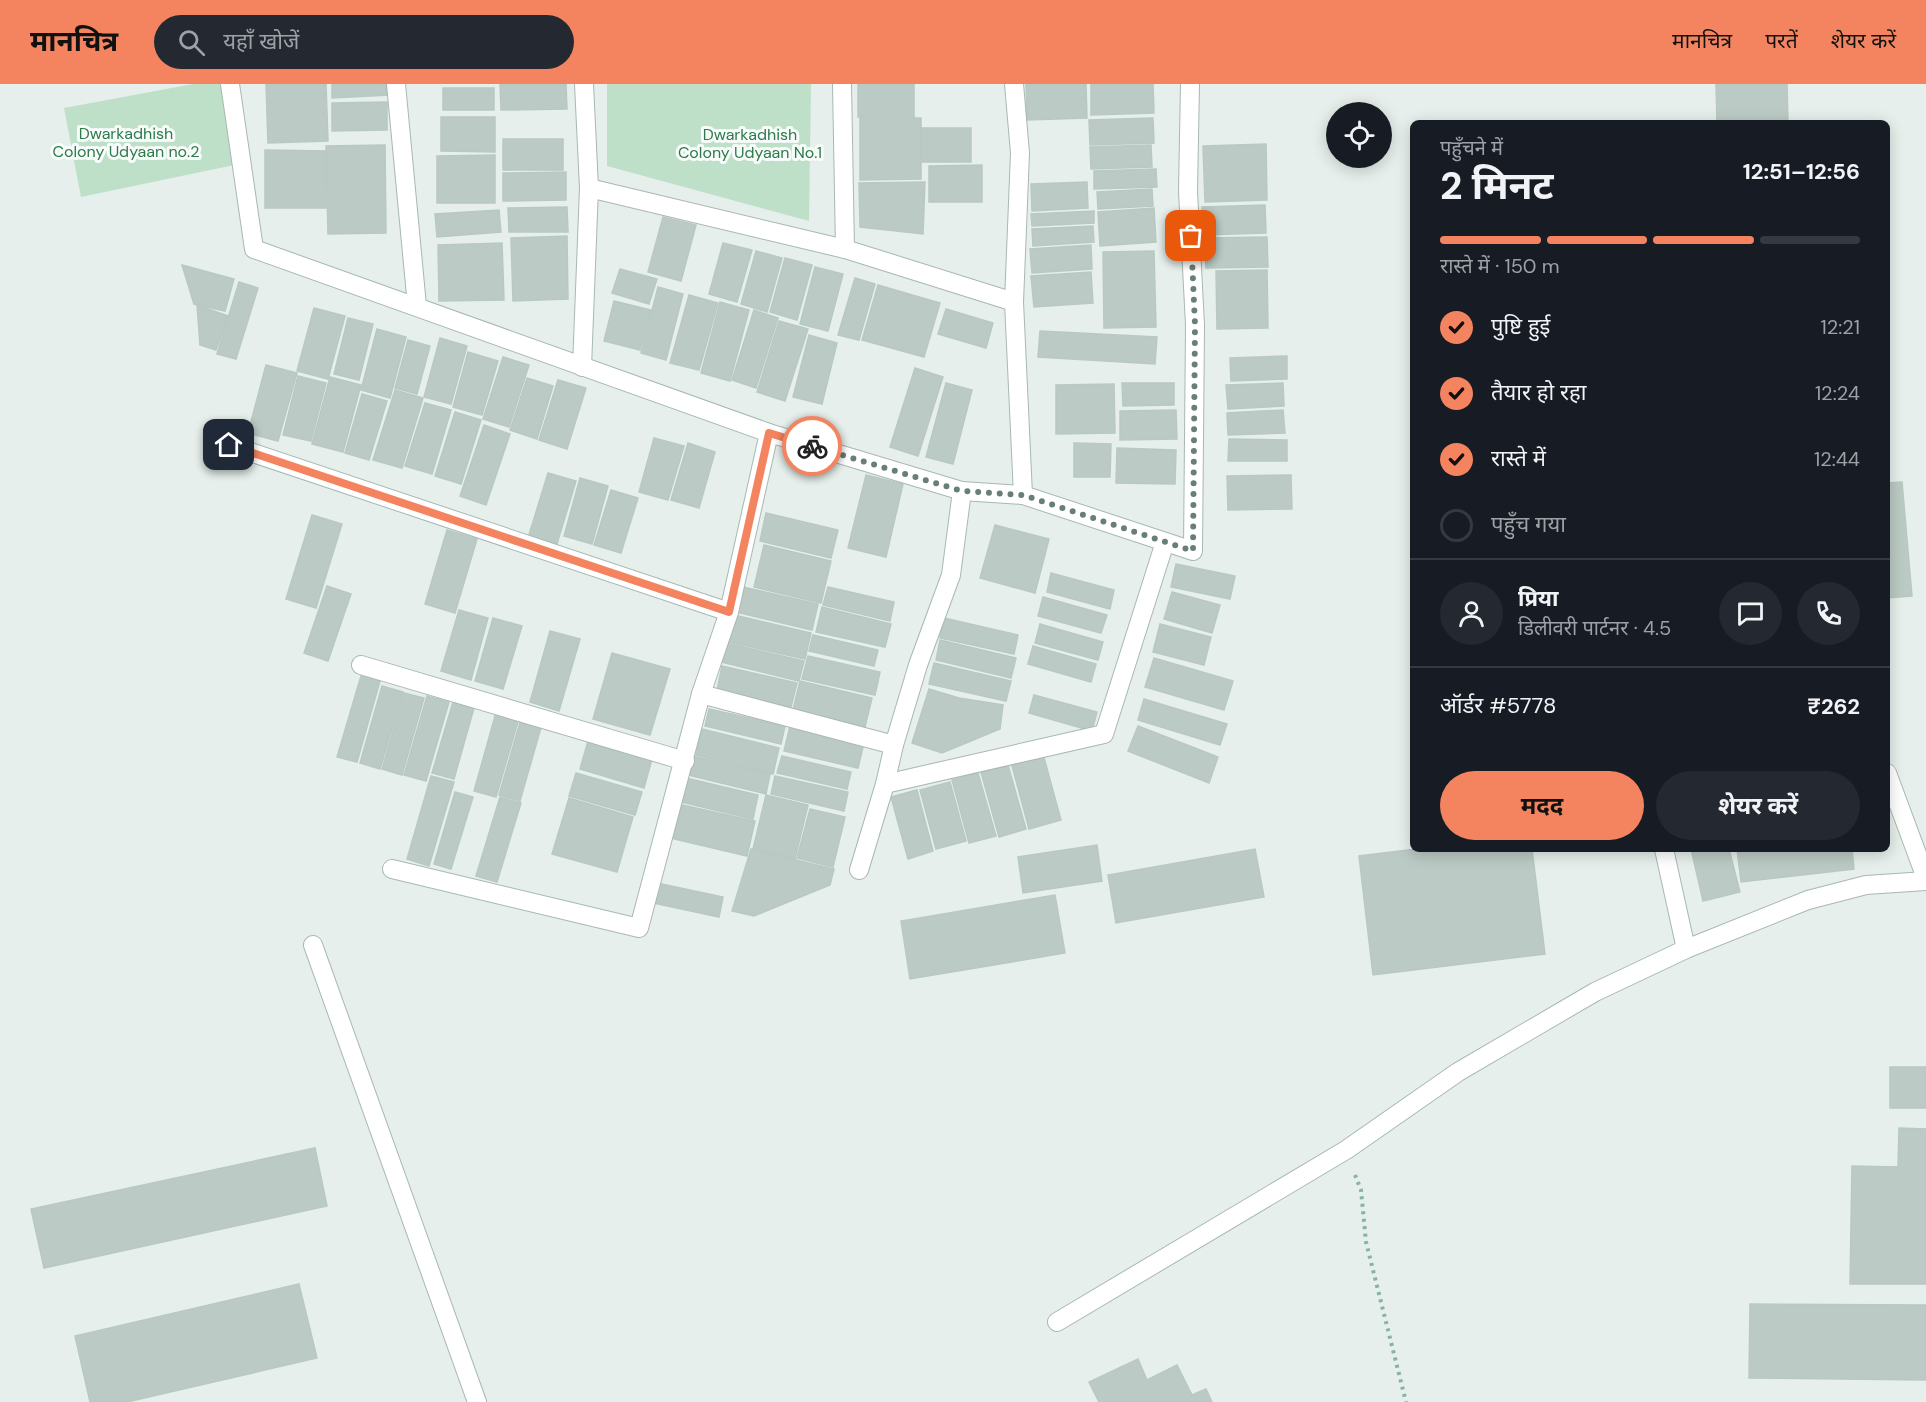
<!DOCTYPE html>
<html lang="hi">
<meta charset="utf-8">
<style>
:root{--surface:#171b24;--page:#242831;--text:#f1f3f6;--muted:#9ea1a6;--line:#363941;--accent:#f4845f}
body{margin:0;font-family:"DM Sans","Noto Sans Devanagari",sans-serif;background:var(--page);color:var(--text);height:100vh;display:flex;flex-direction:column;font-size:22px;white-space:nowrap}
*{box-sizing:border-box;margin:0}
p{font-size:20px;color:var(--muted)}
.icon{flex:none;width:33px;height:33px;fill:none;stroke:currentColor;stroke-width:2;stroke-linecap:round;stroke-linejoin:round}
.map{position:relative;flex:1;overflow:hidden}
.panel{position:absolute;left:1410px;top:36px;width:480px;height:732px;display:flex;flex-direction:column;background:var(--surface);border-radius:9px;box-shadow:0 3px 15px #0003}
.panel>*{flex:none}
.buttons{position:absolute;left:1326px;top:18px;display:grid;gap:12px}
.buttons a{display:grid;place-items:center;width:66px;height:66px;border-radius:50%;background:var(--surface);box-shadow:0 3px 15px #0003;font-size:30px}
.pin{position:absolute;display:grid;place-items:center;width:51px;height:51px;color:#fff;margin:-26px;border-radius:12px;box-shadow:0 3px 9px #0006}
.courier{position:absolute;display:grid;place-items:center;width:60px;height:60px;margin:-30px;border:4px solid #f4845f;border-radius:50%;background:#fff;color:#222;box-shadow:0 2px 8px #0007}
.head em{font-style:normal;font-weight:700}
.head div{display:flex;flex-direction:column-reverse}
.head{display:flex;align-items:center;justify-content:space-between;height:102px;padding:0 30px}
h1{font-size:39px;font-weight:700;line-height:45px}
.bar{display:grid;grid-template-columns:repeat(4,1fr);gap:9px 6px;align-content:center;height:72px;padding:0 30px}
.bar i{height:8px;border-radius:4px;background:var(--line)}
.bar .current{background:var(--accent)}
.bar p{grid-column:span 4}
.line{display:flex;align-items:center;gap:15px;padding:0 30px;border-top:2px solid var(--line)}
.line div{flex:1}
.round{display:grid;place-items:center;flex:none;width:63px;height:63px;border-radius:32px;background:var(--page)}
ol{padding:0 30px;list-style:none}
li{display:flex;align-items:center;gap:18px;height:66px}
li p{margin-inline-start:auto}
li .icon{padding:6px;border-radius:50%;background:var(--accent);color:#111;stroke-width:4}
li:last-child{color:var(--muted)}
li i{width:33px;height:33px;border:3px solid var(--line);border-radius:50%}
.button{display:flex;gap:12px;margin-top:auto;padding:12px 30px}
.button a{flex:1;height:69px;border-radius:36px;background:var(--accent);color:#111;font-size:24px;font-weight:700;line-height:69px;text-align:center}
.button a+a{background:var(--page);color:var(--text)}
header{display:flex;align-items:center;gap:36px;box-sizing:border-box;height:84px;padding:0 30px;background:var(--accent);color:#111}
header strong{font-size:28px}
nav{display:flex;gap:33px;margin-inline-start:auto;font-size:21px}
.search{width:420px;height:54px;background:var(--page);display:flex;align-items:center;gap:15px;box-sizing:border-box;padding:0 21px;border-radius:33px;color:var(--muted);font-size:22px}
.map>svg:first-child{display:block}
.green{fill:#bfe0c8}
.building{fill:#bbcac4;stroke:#b8c9c2;stroke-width:1.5}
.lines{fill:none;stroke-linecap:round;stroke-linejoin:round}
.lane-casing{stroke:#a8b8b2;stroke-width:20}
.street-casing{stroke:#a8b8b2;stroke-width:20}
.path{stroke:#86b3a5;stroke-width:4;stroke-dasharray:3 4.5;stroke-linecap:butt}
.lane{stroke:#fff;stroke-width:18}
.street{stroke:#fff;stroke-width:18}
.done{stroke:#687f78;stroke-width:6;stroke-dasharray:0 10.8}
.route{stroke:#f4845f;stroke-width:8}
.labels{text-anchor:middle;stroke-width:6;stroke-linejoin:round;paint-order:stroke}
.park-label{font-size:16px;fill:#2d7a4b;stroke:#f7fbf9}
</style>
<header>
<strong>मानचित्र</strong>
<div class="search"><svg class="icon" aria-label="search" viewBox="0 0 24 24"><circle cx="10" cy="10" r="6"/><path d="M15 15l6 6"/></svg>यहाँ खोजें</div>
<nav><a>मानचित्र</a><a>परतें</a><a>शेयर करें</a></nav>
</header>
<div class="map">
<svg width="1926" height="1318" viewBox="0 0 1926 1318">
<rect width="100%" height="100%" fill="#e6efeb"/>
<g class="green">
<polygon points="193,0 227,0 239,80 81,113 64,24"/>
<polygon points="607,0 811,0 809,137 607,82"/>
</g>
<g class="building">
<polygon points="266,0 326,0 328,57 268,59"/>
<polygon points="332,0 389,0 390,11 332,14"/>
<polygon points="500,0 566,0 567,25 501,26"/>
<rect x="858" y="0" width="56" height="33"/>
<polygon points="1026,0 1086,0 1087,34 1027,36"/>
<polygon points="1091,0 1153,0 1154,29 1091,31"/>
<polygon points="1716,0 1787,0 1788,39 1717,39"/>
<rect x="443" y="4" width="51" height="22"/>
<polygon points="387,18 387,46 332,47 332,19"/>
<polygon points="441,33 495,33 495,68 441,67"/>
<polygon points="860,34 921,34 921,95 860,96"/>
<polygon points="1153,34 1154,59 1090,61 1089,36"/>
<polygon points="921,44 971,44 971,78 922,78"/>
<rect x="503" y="55" width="60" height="31"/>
<polygon points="1266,60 1267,116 1205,118 1203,62"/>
<polygon points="385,61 386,149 328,150 326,62"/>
<polygon points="1151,61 1152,83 1091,85 1090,63"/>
<polygon points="265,66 326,67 326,124 265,124"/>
<polygon points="495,71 495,119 437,119 437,72"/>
<polygon points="982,81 982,118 929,118 929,82"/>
<polygon points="1156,85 1157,103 1094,105 1094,87"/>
<polygon points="566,88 566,116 503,117 503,89"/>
<polygon points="925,98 923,150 860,143 859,99"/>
<polygon points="1087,98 1088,124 1032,127 1031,100"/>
<polygon points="1152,105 1153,122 1098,125 1097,108"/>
<polygon points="1265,121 1266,149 1203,151 1202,123"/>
<polygon points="567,123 568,148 509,148 508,124"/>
<polygon points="1154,124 1156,158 1100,162 1098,128"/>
<polygon points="499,126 501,148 437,153 435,130"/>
<polygon points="1094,127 1094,139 1032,142 1031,130"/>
<polygon points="663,133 696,141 681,197 648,188"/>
<polygon points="1093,142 1094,158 1033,162 1032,145"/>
<polygon points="567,152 568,215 513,217 511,154"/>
<polygon points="1267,153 1268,183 1206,184 1205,154"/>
<polygon points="502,159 504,216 439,217 438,161"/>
<polygon points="723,159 752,166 737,218 709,210"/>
<polygon points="1091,161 1092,185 1032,189 1030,165"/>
<polygon points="756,167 782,174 767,228 741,220"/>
<polygon points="1154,167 1156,243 1104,244 1103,168"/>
<polygon points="785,174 812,181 797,236 770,228"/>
<polygon points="182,181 234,195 225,227 194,220"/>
<polygon points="815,183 843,190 828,247 800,240"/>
<polygon points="620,185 657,195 649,220 612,209"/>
<polygon points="1267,186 1268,244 1217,245 1216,187"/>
<polygon points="1091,188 1093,219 1034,223 1031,192"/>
<polygon points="855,194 875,200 859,256 838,251"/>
<polygon points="239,198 258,204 236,275 217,270"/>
<polygon points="878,201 940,219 924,273 862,256"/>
<polygon points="658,203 683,210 666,276 641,269"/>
<polygon points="689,211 718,219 699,286 670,279"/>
<polygon points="614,217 651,226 640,266 604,257"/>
<polygon points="720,218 749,226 730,297 701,289"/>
<polygon points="197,221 228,232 216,266 200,261"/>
<polygon points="314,224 345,232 328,295 297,287"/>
<polygon points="946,225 993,239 986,264 938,250"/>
<polygon points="754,226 778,234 756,304 732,296"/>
<polygon points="348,234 373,240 359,296 334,290"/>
<polygon points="779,237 808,245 785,317 757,308"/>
<polygon points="377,245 406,253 390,314 361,306"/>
<polygon points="1040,247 1157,253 1155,280 1038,273"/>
<polygon points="809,251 837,259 822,320 793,313"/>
<polygon points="440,254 467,262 451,320 424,313"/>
<polygon points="408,256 430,262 417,310 395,304"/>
<polygon points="468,268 498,277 482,331 453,323"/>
<polygon points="1287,272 1287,295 1231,297 1230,274"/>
<polygon points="503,273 529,281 509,343 483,335"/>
<polygon points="266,281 297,289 278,357 248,349"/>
<polygon points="915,284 943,293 918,372 890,363"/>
<polygon points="298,292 326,299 311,357 283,351"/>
<polygon points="330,293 361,301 343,368 312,360"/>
<polygon points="527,294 553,302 537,355 510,346"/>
<polygon points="558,296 586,304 567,365 539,356"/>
<polygon points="946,299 972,306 953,380 926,373"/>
<polygon points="1122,299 1174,299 1174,321 1123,322"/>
<polygon points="1283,299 1284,322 1228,325 1226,301"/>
<polygon points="1114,300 1115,349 1056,350 1056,301"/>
<polygon points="395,306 423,314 402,384 373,376"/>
<polygon points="362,310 387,317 369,376 345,369"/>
<polygon points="425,319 451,326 432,390 405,382"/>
<polygon points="1176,326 1177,355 1120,356 1120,327"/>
<polygon points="1283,326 1285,349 1228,351 1227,329"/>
<polygon points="455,328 481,336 461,400 435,392"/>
<polygon points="484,341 510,350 486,421 460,412"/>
<polygon points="654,354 684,362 668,416 639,408"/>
<polygon points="1229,355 1287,356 1287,377 1228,377"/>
<polygon points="688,359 715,368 699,424 671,416"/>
<polygon points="1074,359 1111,360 1110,393 1074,393"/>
<polygon points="1117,364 1176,366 1175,400 1116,399"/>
<polygon points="548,389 576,397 556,463 528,454"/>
<polygon points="866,391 903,400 886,473 848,464"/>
<polygon points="1291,391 1292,425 1228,426 1227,392"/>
<polygon points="580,394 608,402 592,460 564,452"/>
<polygon points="1902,398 1912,512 1887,514 1887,399"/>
<polygon points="611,406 638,414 621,469 594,461"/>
<polygon points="766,429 838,446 831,474 760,457"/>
<polygon points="312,431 342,440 316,524 286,515"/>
<polygon points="995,441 1049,455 1035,509 980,494"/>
<polygon points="447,446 477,455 455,529 425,520"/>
<polygon points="764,461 831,477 821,519 754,503"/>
<polygon points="1176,480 1235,492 1230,515 1171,503"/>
<polygon points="1051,489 1114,506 1110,525 1047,508"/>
<polygon points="327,502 351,510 328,577 304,569"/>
<polygon points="743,503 818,520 812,546 736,528"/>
<polygon points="828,503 894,518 890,537 823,521"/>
<polygon points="1172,508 1220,521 1212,549 1164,535"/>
<polygon points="1043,513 1107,531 1101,549 1038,532"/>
<polygon points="822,523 891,540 885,563 816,548"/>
<polygon points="459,526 488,534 471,596 441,587"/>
<polygon points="734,531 811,549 805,575 728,558"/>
<polygon points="493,534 522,542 503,605 475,597"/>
<polygon points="944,534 1018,551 1014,570 940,554"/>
<polygon points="1040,540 1103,558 1098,576 1035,559"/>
<polygon points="1160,540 1211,553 1204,581 1153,568"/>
<polygon points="550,547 580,555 559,627 530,618"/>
<polygon points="813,551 878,566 874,582 809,567"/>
<polygon points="940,556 1016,574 1011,594 936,576"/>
<polygon points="726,559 804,577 799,597 721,578"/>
<polygon points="1033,562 1096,580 1091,598 1028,580"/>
<polygon points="612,569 670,585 650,651 593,635"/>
<polygon points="808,572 880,588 875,611 802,595"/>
<polygon points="1154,574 1233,597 1224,626 1145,603"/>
<polygon points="934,579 1011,597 1006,617 929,600"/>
<polygon points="722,582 797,599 791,623 717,606"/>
<polygon points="361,592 380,597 357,678 337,673"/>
<polygon points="800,597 872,614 865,643 793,626"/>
<polygon points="382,602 403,608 380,685 360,679"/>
<polygon points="929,605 959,614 1003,621 1000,645 942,669 912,659"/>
<polygon points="404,609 424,614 402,691 382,685"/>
<polygon points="1034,611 1097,628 1092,647 1029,629"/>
<polygon points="427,612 449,618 426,697 404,691"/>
<polygon points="1144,615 1227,640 1220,661 1138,636"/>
<polygon points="453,618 474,624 454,695 432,689"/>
<polygon points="497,625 520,631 496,713 474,707"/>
<polygon points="709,625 785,642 781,660 705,642"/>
<polygon points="521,635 542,640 520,717 499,711"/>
<polygon points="790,642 864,659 858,684 784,667"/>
<polygon points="1138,642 1218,673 1209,699 1128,667"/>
<polygon points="702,645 779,664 773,690 696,671"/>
<polygon points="588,657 652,675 644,704 580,685"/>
<polygon points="1043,670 1061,736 1029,745 1011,678"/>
<polygon points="693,672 770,690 766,710 688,691"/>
<polygon points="782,672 851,688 847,705 777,689"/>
<polygon points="1008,681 1026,745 999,753 981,688"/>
<polygon points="576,689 642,708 635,731 569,712"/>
<polygon points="978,689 996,752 969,759 952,696"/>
<polygon points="431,692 454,698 429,782 407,775"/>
<polygon points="775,692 848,708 844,727 771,710"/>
<polygon points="686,694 758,711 753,735 681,718"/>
<polygon points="950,698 966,757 936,765 920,706"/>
<polygon points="917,706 933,767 908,775 891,713"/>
<polygon points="455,708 473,713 451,785 434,780"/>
<polygon points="766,711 808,721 795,775 753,765"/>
<polygon points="500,713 521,719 497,798 476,792"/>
<polygon points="569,714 633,733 617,788 552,770"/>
<polygon points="678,720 755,737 747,772 670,754"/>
<polygon points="810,725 845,733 833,783 797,774"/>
<polygon points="1097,761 1102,797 1023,809 1018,773"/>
<polygon points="751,765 834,785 830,801 754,832 732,827"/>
<polygon points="1255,765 1264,813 1116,839 1108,791"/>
<polygon points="1416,765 1532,765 1545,870 1373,891 1359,772"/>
<polygon points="1691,765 1729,765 1740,808 1703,817"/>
<polygon points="1737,765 1852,765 1854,785 1741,798"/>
<polygon points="657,799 723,813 719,833 653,819"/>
<polygon points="1055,811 1065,869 910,895 901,837"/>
<rect x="1890" y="983" width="36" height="41"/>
<polygon points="1899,1044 1926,1045 1926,1200 1850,1200 1852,1082 1898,1083"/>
<polygon points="315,1064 327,1122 44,1184 31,1125"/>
<polygon points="299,1200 317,1274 127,1318 90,1318 75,1252"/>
<polygon points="1750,1220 1926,1221 1926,1296 1749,1294"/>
<polygon points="1138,1275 1147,1296 1177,1281 1192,1311 1206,1305 1212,1318 1099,1318 1089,1298"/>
</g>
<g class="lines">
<defs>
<g id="lane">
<polyline points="1887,689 1926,794"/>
<polyline points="1664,765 1686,865"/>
<polyline points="313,861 477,1318"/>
<polyline points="1057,1238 1346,1066 1458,988 1595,908 1686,865 1808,816 1866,801 1926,797"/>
</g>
<g id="street">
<polyline points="230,0 254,165 769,349 962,407 1023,411 1193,467 1195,241 1188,107 1190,0"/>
<polyline points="396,0 417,222"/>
<polyline points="842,0 845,165"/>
<polyline points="1014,0 1020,69 1014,218 1023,411"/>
<polyline points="589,104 845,165 1014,218"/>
<polyline points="582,283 589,104 584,0"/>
<polyline points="229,361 729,528"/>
<polyline points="361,581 685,677"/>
<polyline points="701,610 894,661"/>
<polyline points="885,700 1104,650 1165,458"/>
<polyline points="392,785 639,844 701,610 729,528 769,349"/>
<polyline points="859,786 885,700 894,661 918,581 951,491 962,407"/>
</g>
</defs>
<use href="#lane" class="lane-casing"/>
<use href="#street" class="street-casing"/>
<polyline class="path" points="1355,1091 1361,1106 1366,1158 1406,1318"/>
<use href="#lane" class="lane"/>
<use href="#street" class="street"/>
</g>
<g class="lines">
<polyline class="done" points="812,362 962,407 1023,411 1193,467 1195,241 1191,152"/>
<polyline class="route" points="229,361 729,528 769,349 812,362"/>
</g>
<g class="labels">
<g class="park-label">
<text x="126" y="55">Dwarkadhish<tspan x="126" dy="18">Colony Udyaan no.2</tspan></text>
<text x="750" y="56">Dwarkadhish<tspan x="750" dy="18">Colony Udyaan No.1</tspan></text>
</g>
</g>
</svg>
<div class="buttons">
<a><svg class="icon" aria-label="locate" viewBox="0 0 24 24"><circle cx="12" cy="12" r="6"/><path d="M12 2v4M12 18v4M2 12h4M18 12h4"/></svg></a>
</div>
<div class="pin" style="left:1191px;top:152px;background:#ea580c"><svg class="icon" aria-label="bag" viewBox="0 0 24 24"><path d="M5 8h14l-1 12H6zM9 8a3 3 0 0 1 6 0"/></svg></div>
<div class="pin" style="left:229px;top:361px;background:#1f2937"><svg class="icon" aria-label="home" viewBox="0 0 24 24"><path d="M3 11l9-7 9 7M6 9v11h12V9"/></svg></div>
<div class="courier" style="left:812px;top:362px"><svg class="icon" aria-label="bike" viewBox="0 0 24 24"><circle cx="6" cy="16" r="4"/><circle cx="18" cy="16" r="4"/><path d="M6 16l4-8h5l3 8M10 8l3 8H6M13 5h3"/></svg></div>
<section class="panel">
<div class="head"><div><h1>2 मिनट</h1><p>पहुँचने में</p></div><em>12:51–12:56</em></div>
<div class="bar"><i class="current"></i><i class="current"></i><i class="current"></i><i></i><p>रास्ते में · 150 m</p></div>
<ol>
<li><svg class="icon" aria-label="check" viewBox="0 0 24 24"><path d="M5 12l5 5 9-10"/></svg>पुष्टि हुई<p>12:21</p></li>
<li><svg class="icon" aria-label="check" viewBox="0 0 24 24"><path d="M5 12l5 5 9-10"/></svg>तैयार हो रहा<p>12:24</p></li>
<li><svg class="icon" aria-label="check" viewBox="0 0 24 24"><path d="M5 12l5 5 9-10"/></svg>रास्ते में<p>12:44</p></li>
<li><i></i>पहुँच गया</li>
</ol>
<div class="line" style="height:108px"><a class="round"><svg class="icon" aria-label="person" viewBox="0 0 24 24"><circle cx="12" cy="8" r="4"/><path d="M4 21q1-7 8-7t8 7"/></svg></a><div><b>प्रिया</b><p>डिलीवरी पार्टनर · 4.5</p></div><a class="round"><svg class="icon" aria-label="chat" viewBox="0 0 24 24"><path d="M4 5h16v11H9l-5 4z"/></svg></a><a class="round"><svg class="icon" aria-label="phone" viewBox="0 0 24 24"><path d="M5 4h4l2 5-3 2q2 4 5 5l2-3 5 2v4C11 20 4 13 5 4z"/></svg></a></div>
<div class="line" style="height:78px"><div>ऑर्डर #5778</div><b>₹262</b></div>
<div class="button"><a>मदद</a><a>शेयर करें</a></div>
</section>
</div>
